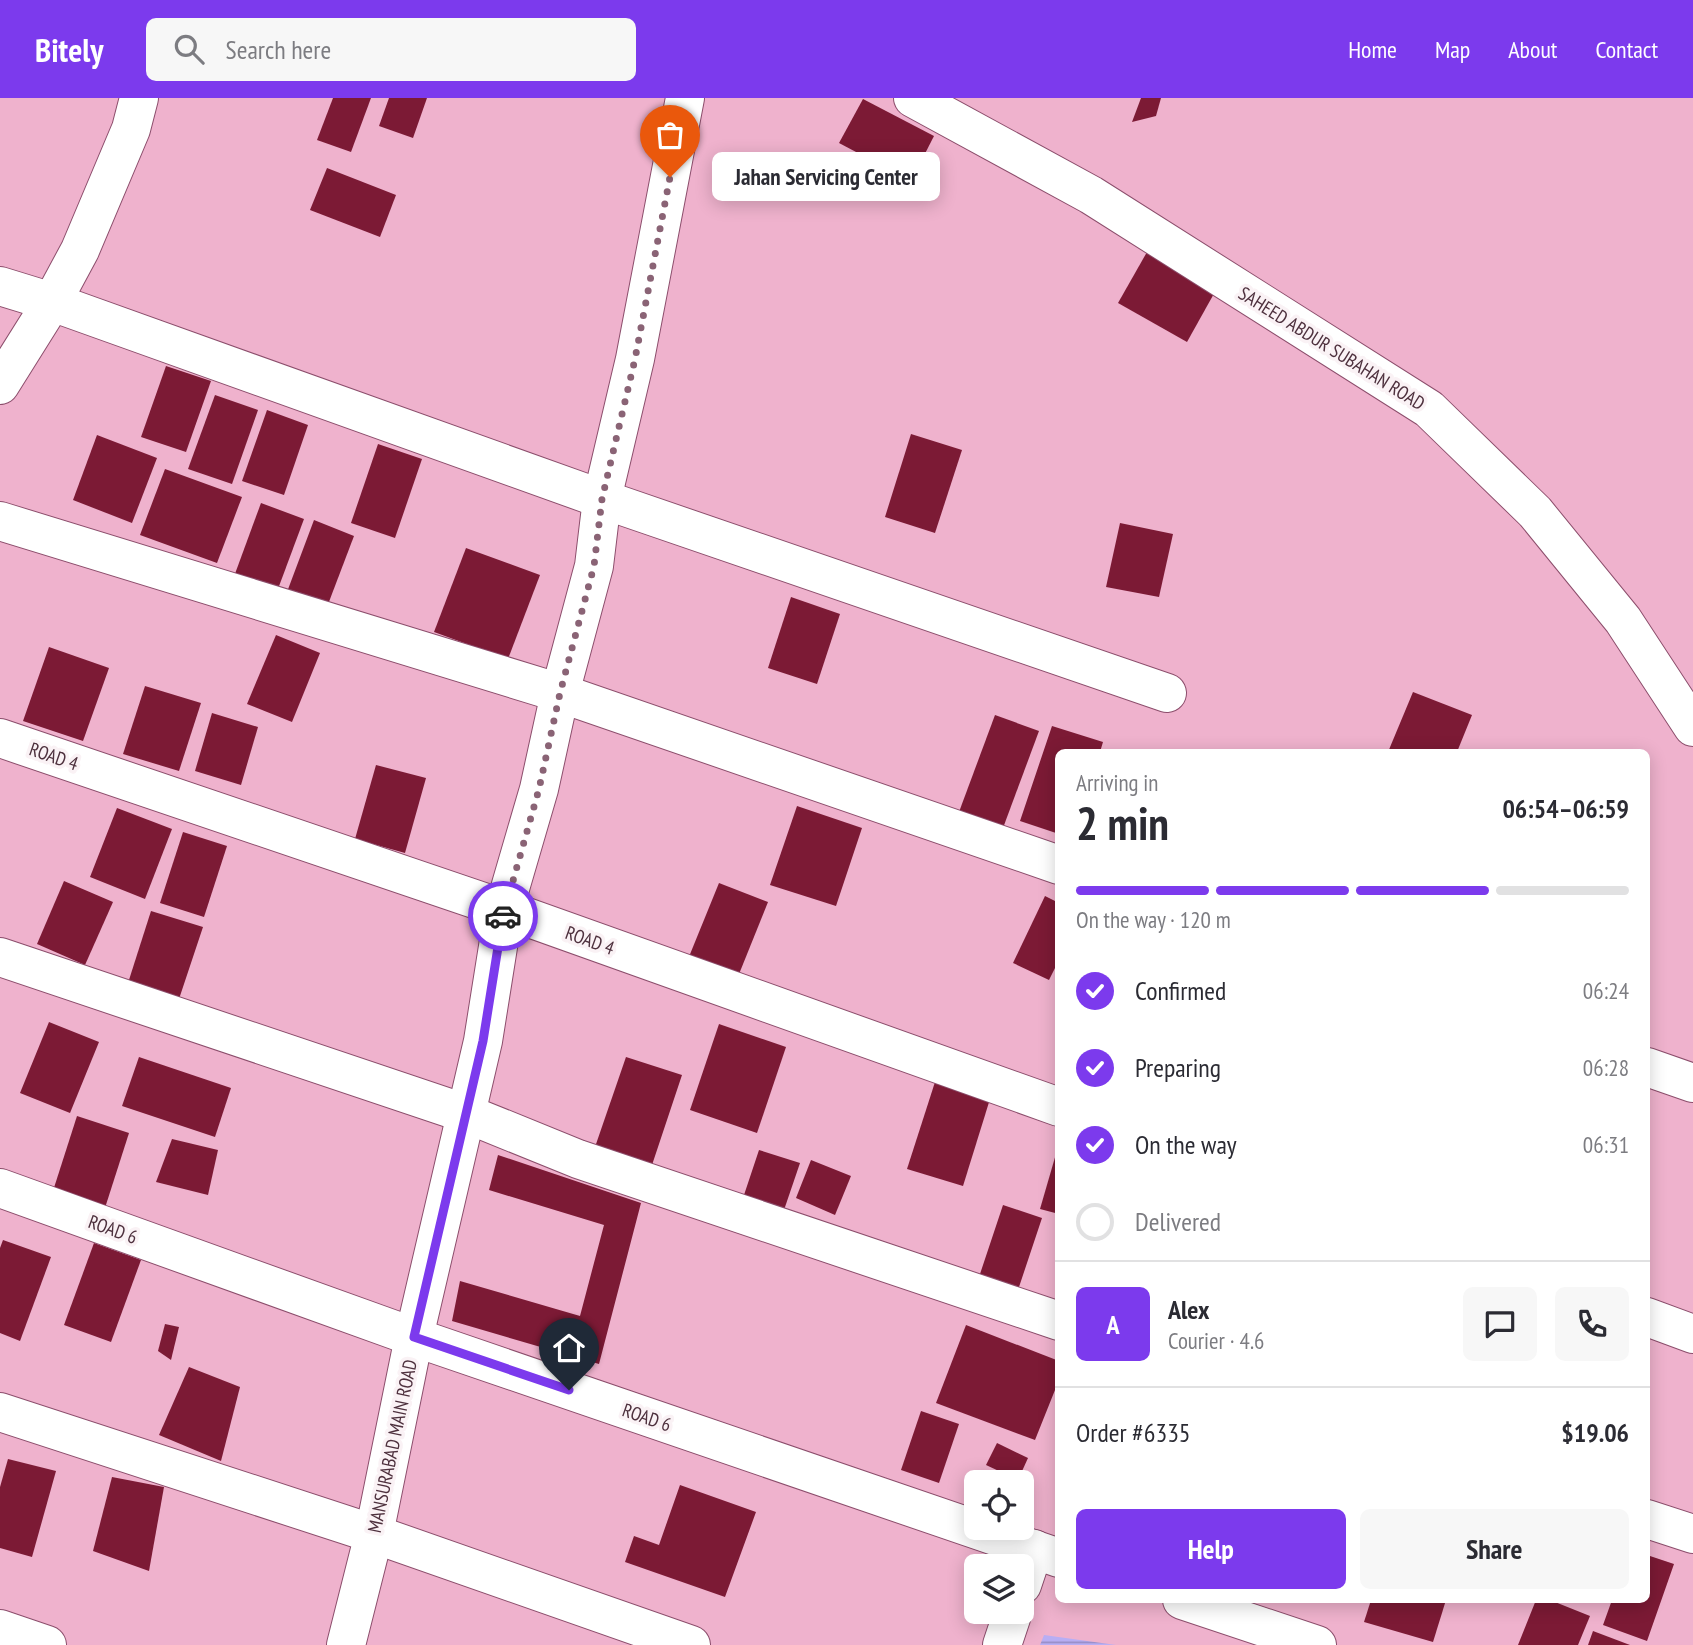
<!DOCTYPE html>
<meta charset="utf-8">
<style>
:root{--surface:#fff;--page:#f7f7f7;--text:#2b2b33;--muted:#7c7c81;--line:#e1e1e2;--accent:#7c3aed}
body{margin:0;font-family:"PT Sans Narrow",sans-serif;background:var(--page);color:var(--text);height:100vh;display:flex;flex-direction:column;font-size:26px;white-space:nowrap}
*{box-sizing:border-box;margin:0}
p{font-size:23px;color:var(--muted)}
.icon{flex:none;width:38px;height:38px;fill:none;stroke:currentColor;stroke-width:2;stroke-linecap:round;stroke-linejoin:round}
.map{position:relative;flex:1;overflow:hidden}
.side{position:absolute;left:1055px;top:651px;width:595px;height:854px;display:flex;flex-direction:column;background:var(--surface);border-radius:10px;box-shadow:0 4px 18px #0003}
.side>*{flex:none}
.controls{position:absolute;left:964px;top:1372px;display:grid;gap:14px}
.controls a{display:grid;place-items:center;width:70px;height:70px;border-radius:10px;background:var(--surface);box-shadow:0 4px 18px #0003;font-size:35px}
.pin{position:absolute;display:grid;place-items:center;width:60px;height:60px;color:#fff;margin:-72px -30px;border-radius:50% 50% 50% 0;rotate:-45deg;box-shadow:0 0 7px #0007}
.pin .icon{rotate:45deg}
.courier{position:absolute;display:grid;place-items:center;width:70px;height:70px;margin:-35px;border:5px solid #7c3aed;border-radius:50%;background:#fff;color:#222;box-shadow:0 2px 9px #0007}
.bubble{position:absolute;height:49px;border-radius:10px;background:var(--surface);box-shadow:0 4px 18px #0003;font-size:23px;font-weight:800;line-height:49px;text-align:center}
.overview em{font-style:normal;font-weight:800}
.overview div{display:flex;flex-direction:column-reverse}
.overview{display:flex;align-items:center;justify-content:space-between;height:119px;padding:0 21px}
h1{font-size:46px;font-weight:800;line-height:52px}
.bar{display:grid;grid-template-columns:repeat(4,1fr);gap:10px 7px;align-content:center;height:84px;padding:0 21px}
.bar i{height:9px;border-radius:5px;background:var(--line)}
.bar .active{background:var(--accent)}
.bar p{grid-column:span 4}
.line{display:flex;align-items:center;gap:18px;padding:0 21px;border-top:2px solid var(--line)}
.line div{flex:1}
.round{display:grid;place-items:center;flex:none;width:74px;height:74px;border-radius:10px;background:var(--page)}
ol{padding:0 21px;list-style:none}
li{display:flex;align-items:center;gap:21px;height:77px}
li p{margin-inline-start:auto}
li .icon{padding:7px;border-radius:50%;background:var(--accent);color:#fff;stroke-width:4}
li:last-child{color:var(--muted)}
li i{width:38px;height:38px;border:4px solid var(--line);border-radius:50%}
.cta{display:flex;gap:14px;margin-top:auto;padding:14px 21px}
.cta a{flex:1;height:80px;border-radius:10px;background:var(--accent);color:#fff;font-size:28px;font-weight:800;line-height:80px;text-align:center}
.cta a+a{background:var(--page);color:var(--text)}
header{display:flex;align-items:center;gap:42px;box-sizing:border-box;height:98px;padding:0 35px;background:var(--accent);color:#fff}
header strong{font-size:33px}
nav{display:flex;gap:38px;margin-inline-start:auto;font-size:24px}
.search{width:490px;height:63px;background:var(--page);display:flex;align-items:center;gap:18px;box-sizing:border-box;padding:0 24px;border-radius:10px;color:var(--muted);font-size:26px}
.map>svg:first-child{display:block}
.built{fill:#efb2cd;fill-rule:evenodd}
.water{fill:url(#water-rules)}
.building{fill:#7c1a35}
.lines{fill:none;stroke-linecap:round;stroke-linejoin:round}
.minor-casing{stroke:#8c4e6c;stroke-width:40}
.tertiary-casing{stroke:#8c4e6c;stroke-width:40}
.minor{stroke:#fff;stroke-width:38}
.tertiary{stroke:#fff;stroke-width:38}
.done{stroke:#8a6375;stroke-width:7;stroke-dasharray:0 12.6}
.route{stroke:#7c3aed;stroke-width:9}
.labels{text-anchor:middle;stroke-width:7;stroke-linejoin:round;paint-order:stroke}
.street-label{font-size:19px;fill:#4e313e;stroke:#faf2f5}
</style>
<header>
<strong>Bitely</strong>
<div class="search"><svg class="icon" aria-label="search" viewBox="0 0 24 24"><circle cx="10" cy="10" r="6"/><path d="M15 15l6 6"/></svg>Search here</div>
<nav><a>Home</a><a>Map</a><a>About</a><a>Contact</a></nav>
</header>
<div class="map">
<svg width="1693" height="1547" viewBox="0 0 1693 1547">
<defs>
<pattern id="water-rules" width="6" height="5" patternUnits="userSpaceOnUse" patternTransform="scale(1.75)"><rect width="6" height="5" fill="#b8aef4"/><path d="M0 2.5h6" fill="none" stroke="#988ec7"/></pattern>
</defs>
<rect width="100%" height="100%" fill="#fac1da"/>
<path class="built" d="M0,0H1693V1547H0ZM1059,654H1647V1502H1059ZM976,1384H1022V1430H976ZM976,1468H1022V1514H976Z"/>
<polygon class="water" points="1044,1537 1116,1547 1040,1547"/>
<g class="building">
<polygon points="333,0 371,0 351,54 317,42"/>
<polygon points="389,0 427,0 413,40 379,28"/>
<polygon points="1141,0 1161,0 1156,18 1132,24"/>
<polygon points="863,1 934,38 911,83 839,45"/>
<polygon points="327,70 396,97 380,139 310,112"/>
<polygon points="1147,154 1216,192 1187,244 1118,205"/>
<polygon points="166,268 211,283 186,354 141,339"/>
<polygon points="215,297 258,312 232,386 188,371"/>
<polygon points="267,312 308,327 284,397 242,383"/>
<polygon points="911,336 962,352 935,435 885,419"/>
<polygon points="97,337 157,360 132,425 73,402"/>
<polygon points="378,346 422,361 395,440 351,425"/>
<polygon points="165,371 242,399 217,465 140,437"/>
<polygon points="261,405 304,421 275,499 232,484"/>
<polygon points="314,422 354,438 327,509 287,494"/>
<polygon points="1120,425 1173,436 1159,499 1106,489"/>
<polygon points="466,450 540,477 508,561 434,534"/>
<polygon points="791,499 840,516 817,586 768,570"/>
<polygon points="276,537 320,555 292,624 247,606"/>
<polygon points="49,549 109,570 83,643 23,623"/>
<polygon points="145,588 201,605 179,673 123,656"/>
<polygon points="1413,594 1472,617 1457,654 1388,654"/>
<polygon points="212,615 258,629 241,687 195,673"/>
<polygon points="995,617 1039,633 1003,730 959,714"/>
<polygon points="1052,628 1103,644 1100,654 1059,654 1059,736 1020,723"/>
<polygon points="376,667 426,680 405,755 355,741"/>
<polygon points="797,708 862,730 836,808 770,787"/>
<polygon points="117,710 172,731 145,801 90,779"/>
<polygon points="183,734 227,748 204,819 160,805"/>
<polygon points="64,783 113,804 85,867 37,846"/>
<polygon points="719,785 768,804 733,891 684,871"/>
<polygon points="1045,798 1059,805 1059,862 1049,882 1013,865"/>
<polygon points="151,813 203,829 179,901 128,885"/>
<polygon points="49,924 99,944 70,1015 20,995"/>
<polygon points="719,926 786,949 757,1035 690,1012"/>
<polygon points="139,959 231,990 215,1039 122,1008"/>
<polygon points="626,959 682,977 652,1067 595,1049"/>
<polygon points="935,984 990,1001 963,1088 907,1071"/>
<polygon points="77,1018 129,1035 104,1113 52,1096"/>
<polygon points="172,1041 218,1052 208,1097 156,1084"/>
<polygon points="1058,1049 1059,1049 1059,1116 1040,1111"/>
<polygon points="759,1052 800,1065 784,1112 744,1097"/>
<polygon points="498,1057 641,1105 599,1266 452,1223 460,1183 580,1218 604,1127 489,1092"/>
<polygon points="811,1062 851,1078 835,1117 796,1100"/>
<polygon points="1003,1107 1042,1120 1016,1198 977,1185"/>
<polygon points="3,1142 51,1159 20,1243 0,1235 0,1150"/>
<polygon points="94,1145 141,1162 111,1244 64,1227"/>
<polygon points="165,1226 179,1229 171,1262 158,1253"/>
<polygon points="966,1227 1059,1263 1059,1282 1035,1342 936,1305"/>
<polygon points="189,1269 240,1289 221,1363 159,1337"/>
<polygon points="921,1313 959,1326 939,1385 901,1372"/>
<polygon points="997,1345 1028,1360 1018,1382 986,1367"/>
<polygon points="8,1361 56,1373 32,1459 0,1450 0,1389"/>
<polygon points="112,1379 164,1389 149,1473 93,1453"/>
<polygon points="680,1387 756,1414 725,1499 625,1464 634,1438 659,1447"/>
<polygon points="1647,1457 1674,1466 1647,1543 1603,1527 1612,1502 1647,1502"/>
<polygon points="1371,1502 1446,1502 1433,1544 1364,1524"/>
<polygon points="1536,1502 1550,1502 1590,1518 1578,1547 1518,1547"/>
<polygon points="1593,1533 1630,1547 1588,1547"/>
</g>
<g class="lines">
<defs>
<g id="minor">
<polyline points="0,188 52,204 602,401 1167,595"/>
<polyline points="0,287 52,204 80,152 131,31 139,0"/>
<polyline points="0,423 560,595 1059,767"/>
<polyline points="0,640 504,811 1059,1009"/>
<polyline points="0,859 467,1016 578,1061 1059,1223"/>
<polyline points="1647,969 1693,985"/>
<polyline points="0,1090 414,1239 1059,1460"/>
<polyline points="1647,1219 1693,1236"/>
<polyline points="0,1314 374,1436 691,1547"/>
<polyline points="1647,1421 1693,1436"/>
<polyline points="1022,1487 1034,1451"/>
<polyline points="1182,1502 1317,1547"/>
<polyline points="0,1531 47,1547"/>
<polyline points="346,1547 374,1436 414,1239 483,943 504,811 539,691 560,595 594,468 602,401 635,261 685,0"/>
<polyline points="1002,1547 1013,1514"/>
</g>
<polyline id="tertiary" points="913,0 1091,97 1429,311 1535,414 1623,522 1693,629"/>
</defs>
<use href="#minor" class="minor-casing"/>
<use href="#tertiary" class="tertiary-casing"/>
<use href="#minor" class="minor"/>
<use href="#tertiary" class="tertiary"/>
</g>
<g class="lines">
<polyline class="done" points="503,818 539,691 560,595 594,468 602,401 635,261 670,79"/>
<polyline class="route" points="503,818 483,943 414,1239 569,1292"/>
</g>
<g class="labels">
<g class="street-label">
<text transform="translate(1332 250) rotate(32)" y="7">SAHEED ABDUR SUBAHAN ROAD</text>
<text transform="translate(54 658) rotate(19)" y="7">ROAD 4</text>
<text transform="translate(590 842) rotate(20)" y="7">ROAD 4</text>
<text transform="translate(113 1131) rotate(20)" y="7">ROAD 6</text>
<text transform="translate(647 1319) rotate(19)" y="7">ROAD 6</text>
<text transform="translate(392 1348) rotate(-78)" y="7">MANSURABAD MAIN ROAD</text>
</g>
</g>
</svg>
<div class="controls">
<a><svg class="icon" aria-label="locate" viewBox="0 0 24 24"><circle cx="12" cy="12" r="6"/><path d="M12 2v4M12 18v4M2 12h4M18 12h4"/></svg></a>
<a><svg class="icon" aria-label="layers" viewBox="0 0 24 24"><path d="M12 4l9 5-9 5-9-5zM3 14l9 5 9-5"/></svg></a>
</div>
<div class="pin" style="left:670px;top:79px;background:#ea580c"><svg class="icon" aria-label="bag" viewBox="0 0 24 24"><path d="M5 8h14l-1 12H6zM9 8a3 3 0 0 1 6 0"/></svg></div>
<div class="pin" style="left:569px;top:1292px;background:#1f2937"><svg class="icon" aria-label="home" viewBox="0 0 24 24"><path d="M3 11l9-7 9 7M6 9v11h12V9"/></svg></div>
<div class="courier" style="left:503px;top:818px"><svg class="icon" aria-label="car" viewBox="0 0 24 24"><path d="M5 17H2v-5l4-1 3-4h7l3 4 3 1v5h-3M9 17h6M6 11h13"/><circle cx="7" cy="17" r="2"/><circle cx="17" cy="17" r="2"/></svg></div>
<div class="bubble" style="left:712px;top:54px;width:228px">Jahan Servicing Center</div>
<section class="side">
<div class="overview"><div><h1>2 min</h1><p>Arriving in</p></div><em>06:54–06:59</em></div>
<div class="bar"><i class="active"></i><i class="active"></i><i class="active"></i><i></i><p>On the way · 120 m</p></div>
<ol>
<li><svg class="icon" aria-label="check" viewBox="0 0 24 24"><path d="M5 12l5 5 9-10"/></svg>Confirmed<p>06:24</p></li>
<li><svg class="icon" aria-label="check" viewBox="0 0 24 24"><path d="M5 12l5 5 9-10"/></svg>Preparing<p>06:28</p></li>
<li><svg class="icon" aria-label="check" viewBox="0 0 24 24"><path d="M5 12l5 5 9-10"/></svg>On the way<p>06:31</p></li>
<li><i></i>Delivered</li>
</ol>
<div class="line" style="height:126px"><b class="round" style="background:var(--accent);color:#fff">A</b><div><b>Alex</b><p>Courier · 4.6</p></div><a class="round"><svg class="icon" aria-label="chat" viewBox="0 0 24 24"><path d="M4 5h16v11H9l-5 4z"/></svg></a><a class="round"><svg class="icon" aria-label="phone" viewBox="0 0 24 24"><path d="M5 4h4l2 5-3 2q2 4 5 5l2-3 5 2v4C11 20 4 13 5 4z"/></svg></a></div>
<div class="line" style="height:91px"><div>Order #6335</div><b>$19.06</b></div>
<div class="cta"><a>Help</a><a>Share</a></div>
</section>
</div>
